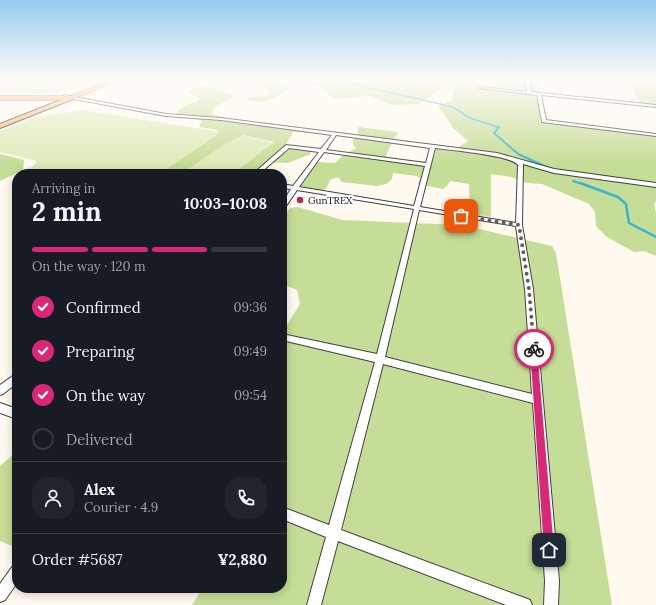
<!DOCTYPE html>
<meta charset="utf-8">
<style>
:root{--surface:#171b24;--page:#20242c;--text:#f1f3f6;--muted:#9ea1a6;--line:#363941;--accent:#db2777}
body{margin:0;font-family:Lora,serif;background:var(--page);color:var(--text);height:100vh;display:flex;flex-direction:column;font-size:15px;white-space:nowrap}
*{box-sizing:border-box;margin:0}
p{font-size:13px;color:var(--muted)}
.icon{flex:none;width:22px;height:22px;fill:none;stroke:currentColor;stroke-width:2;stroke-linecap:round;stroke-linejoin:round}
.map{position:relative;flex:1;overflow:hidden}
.panel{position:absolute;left:12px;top:169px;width:275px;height:424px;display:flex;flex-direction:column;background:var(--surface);border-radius:16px;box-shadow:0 2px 10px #0003}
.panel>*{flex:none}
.pin{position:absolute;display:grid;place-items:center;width:34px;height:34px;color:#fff;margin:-17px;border-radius:8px;box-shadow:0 2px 6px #0006}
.courier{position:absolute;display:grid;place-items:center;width:40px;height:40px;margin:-20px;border:3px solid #db2777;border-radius:50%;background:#fff;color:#222;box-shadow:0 1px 5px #0007}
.summary em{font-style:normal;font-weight:700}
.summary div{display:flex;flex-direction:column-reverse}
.summary{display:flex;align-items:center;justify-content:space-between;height:68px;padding:0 20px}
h1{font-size:26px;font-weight:700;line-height:30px}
.bar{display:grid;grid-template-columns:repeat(4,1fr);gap:6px 4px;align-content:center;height:48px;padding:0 20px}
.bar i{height:5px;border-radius:3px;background:var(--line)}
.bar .on{background:var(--accent)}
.bar p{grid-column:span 4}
.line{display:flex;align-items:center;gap:10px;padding:0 20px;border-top:1px solid var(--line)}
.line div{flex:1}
.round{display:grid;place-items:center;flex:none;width:42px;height:42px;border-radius:16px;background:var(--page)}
ol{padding:0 20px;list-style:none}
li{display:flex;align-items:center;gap:12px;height:44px}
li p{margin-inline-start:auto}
li .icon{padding:4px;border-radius:50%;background:var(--accent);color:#fff;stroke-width:4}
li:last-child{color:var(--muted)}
li i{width:22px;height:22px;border:2px solid var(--line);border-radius:50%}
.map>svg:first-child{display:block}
.industrial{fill:#eae3ed}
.green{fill:#ddebb8}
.forest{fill:#c5dd96}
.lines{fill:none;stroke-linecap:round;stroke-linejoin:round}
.stream-far2{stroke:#37b4d2;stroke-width:1.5}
.stream-far1{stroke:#37b4d2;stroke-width:2}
.stream{stroke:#37b4d2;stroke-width:2.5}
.minor-casing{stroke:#414141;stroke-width:2}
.primary-casing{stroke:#1f1f1f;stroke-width:2}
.trunk-casing{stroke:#1f1f1f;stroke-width:1}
.minor{fill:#fff;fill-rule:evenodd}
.primary{fill:#fdb762;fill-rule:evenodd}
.trunk{fill:#fb9a5b;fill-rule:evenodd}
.route{fill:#db2777}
.done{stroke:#62605d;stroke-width:4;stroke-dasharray:0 7.2}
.poi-dot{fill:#c4214a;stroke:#fff;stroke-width:1.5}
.labels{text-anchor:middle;stroke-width:4;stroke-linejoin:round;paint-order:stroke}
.far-poi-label{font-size:10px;fill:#0e0e0e;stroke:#fff;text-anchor:start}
</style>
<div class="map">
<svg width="656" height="605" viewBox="0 0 656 605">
<rect width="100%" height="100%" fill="#fff9f0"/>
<polygon class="industrial" points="0,80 98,80 70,90 46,94 0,93"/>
<g class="green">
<path d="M14,80H63L55,84L95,80C60,93 36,92 0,91V87Z"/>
<polygon points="82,110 245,136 267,141 272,143 235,174 20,174 33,166 37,161 0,152 0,131 35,117"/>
</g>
<g class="forest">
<polygon points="34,80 94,80 39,86 35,85"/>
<path d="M258,80H276L288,89C277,97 262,105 248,100L249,97L267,96L271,93Z"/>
<polygon points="299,80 452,80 443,85 430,97 419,104 392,105 368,95 342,99 333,98 320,87"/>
<polygon points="456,80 538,80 540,122 656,136 656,202 654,203 656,213 656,256 644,251 634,252 607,237 596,226 595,212 589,204 542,184 527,183 511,177 491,174 491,217 470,214 469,184 450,181 447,186 443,189 418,184 420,178 417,176 393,173 392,179 386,184 377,186 342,182 338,177 330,180 326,189 319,191 300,187 318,162 335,163 342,156 356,148 353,145 353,140 358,134 358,127 398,132 388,151 385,160 431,166 436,149 443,147 457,148 468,141 453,128 438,106 452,100"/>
<polygon points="622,80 656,80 656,104 640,103 630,82"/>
<polygon points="202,86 216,88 234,96 214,108 212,114 230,119 319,130 318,133 293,132 286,145 309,151 311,154 288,163 266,162 252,174 233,174 274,142 243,135 225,144 181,174 160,174 218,134 217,130 200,127 199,126 202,120 179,118 177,111 200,99 197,96 189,94 190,89"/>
<polygon points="0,154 24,160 23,170 0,181"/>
<polygon points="298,207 342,220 462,225 552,246 556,253 612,605 192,605 203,588 282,588 282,333 300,304 297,290 282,284 282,220 290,208"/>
<polygon points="17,451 17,542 12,546 0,541 0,466"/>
</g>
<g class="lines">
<polyline class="stream-far2" points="336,80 453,107 470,118 498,127"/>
<g class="stream-far1">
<polyline points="495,126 499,127 494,133 518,154 551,169"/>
<polyline points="573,181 582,184"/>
</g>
<polyline class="stream" points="580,183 618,197 626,204 629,223 656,237"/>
<defs>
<g id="minor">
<polygon points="526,80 530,80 531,92 656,105 656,107 541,95 546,120 656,134 656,136 542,122 537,95 479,88 481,87 527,92"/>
<path d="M64,95L166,114L221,118L497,153L554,169L656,183V187L554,173L523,164L522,225L533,289L559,581L558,605H544L545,581L533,403L383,364L341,530L525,598L530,600L532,605H506L338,541L321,605H307L326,537L282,519V507L329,525L375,362L282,340V334L377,354L414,209L297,190L284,209L282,210V203L291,189L282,188V184L293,186L319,152L289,148L259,174H253L286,145L321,149L332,135L221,120L166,116L63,97ZM336,135L430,148L426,163L326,150ZM435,148C450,150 511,155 518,165L516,223L420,207ZM324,152L425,166L414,206L299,187ZM419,210L516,226L525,289L532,394L385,357Z"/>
<polygon points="17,373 17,383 3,394 0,395 0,385"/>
<polygon points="0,403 17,409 17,419 0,413"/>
<polygon points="17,565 17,583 5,600 0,602 0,584 12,567"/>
</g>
<polygon id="primary" points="71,96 74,98 73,99 0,128 0,124"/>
<polygon id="trunk" points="110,80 119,80 71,100 0,100 0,96 70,96"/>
</defs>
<use href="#minor" class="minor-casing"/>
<use href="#primary" class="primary-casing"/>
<use href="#trunk" class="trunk-casing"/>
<use href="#minor" class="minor"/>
<use href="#primary" class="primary"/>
<use href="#trunk" class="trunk"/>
</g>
<linearGradient id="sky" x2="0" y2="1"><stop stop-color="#93cbee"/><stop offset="0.48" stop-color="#fffcf8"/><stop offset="1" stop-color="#fffcf8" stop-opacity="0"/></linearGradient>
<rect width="656" height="165" fill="url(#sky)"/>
<polygon class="route" points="534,346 537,349 554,550 553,554 549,555 545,554 544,550 530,349"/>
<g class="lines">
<polyline class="done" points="461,216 519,225 529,289 534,349"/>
</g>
<circle class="poi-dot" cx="300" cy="200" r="4"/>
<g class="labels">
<g class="far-poi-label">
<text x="308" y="204">GunTREX</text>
</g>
</g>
</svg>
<div class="pin" style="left:461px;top:216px;background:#ea580c"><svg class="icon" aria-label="bag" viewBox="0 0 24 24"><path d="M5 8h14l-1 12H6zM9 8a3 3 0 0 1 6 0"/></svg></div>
<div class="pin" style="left:549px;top:550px;background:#1f2937"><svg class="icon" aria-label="home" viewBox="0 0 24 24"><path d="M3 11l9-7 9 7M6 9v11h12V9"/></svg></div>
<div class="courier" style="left:534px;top:349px"><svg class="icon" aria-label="bike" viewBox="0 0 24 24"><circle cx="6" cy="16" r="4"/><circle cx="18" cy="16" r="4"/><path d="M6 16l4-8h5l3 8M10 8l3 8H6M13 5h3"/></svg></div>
<section class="panel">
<div class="summary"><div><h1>2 min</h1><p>Arriving in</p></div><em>10:03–10:08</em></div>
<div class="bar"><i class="on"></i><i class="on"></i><i class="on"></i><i></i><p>On the way · 120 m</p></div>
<ol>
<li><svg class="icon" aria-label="check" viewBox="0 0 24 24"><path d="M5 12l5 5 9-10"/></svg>Confirmed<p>09:36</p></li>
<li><svg class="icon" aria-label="check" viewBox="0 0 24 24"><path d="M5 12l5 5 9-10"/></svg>Preparing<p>09:49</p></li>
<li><svg class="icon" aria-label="check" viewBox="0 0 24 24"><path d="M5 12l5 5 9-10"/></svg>On the way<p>09:54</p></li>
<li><i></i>Delivered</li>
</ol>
<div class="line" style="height:72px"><a class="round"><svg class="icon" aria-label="person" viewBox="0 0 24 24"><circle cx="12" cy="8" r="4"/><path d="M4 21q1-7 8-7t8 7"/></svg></a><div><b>Alex</b><p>Courier · 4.9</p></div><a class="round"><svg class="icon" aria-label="phone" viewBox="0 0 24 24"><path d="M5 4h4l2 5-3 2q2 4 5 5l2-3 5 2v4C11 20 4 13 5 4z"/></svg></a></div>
<div class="line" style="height:52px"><div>Order #5687</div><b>¥2,880</b></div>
</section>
</div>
